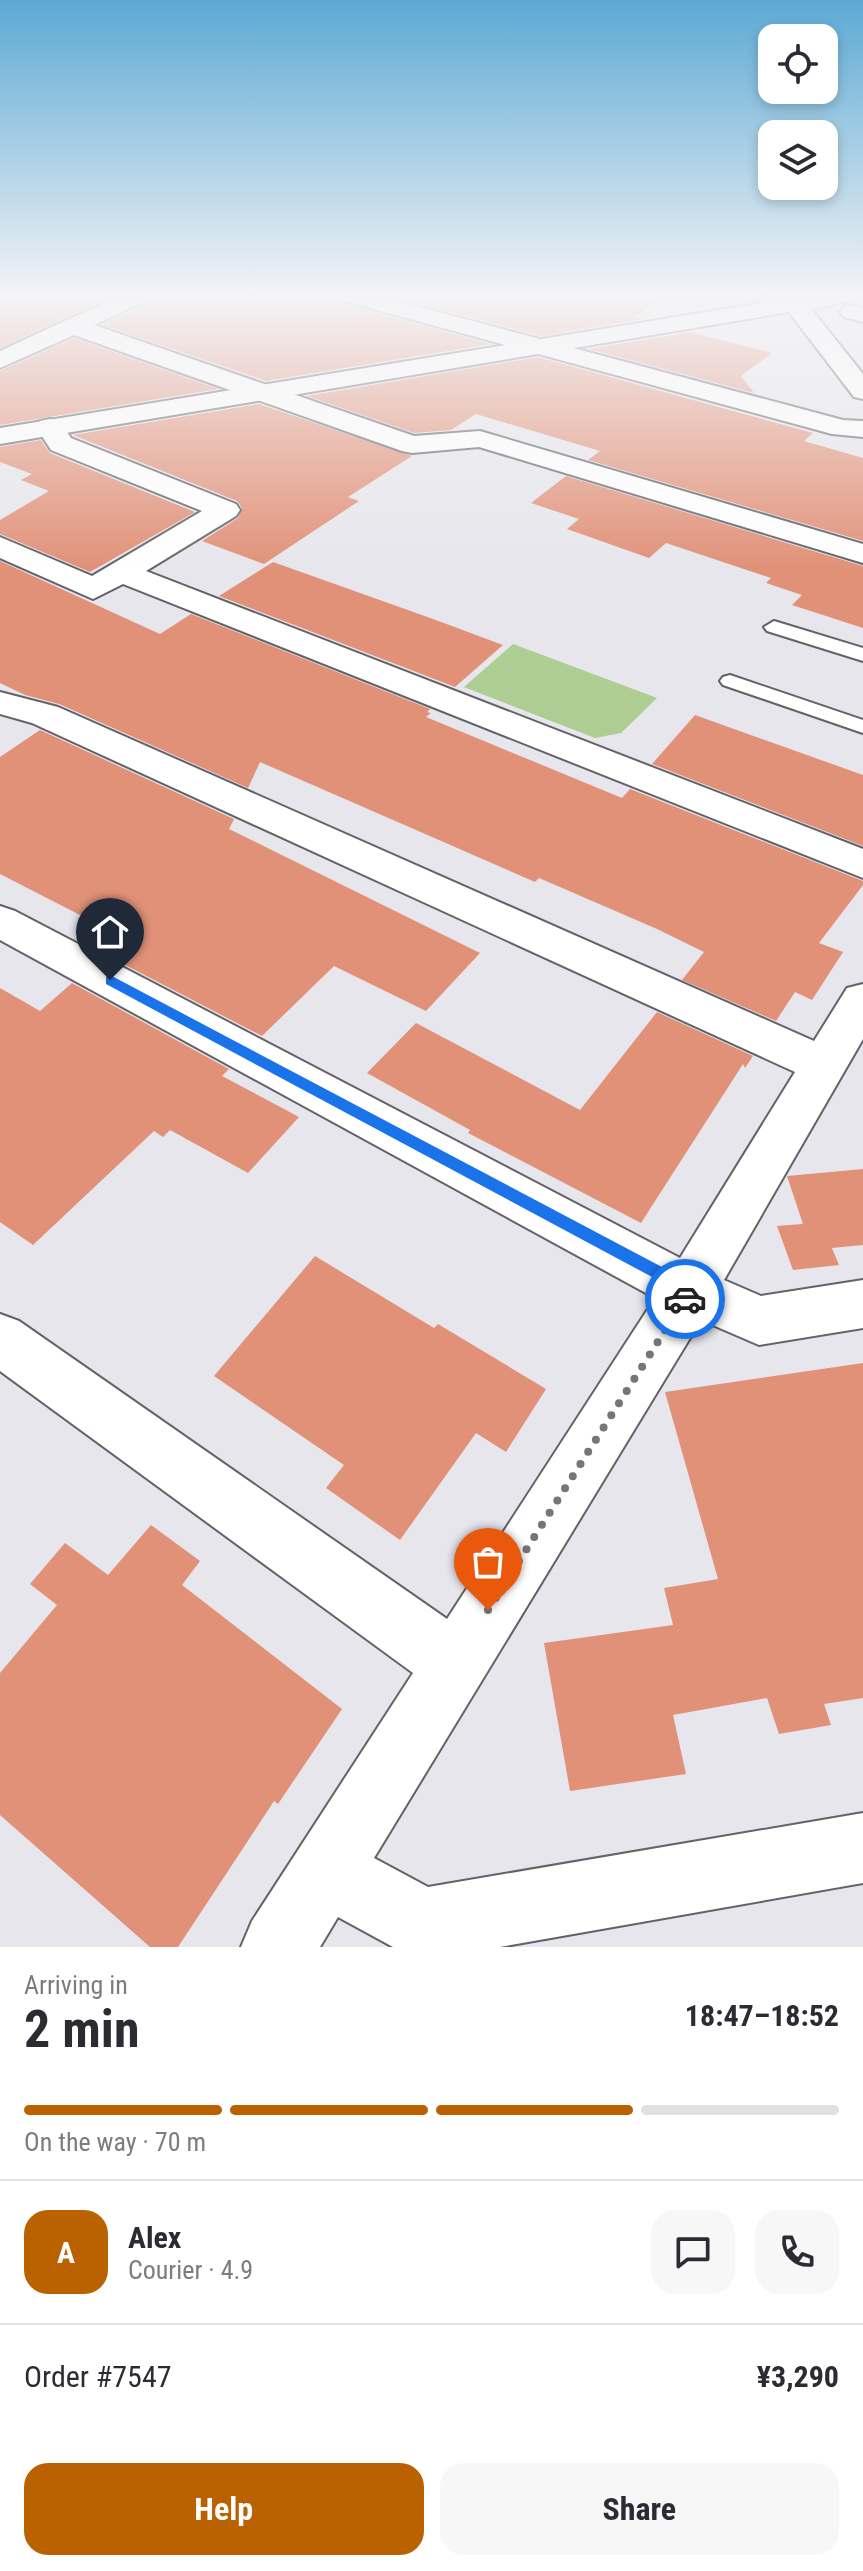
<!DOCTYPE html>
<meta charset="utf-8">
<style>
:root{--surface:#fff;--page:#f7f7f7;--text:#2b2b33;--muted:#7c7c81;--line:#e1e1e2;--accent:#ba6100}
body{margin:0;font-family:"Roboto Condensed",sans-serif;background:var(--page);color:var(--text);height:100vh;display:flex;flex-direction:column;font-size:30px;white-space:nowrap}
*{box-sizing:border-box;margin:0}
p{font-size:26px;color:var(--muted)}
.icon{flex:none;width:44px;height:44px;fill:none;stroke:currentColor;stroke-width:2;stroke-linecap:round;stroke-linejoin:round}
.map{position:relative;height:1947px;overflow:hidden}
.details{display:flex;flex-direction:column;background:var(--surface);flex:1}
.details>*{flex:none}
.tools{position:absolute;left:758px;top:24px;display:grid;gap:16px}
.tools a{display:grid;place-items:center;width:80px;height:80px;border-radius:16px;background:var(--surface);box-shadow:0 4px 12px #0003;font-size:40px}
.pin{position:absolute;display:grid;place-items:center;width:68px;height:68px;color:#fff;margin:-82px -34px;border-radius:50% 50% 50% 0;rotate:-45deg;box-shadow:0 0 8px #0007}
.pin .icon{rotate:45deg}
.courier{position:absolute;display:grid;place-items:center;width:80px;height:80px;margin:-40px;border:6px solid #1a73e8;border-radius:50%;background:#fff;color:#222;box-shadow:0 2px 10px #0007}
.overview em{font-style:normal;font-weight:700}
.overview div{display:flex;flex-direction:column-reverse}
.overview{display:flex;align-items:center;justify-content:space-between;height:136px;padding:0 24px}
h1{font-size:52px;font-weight:700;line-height:60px}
.bar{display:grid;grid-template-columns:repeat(4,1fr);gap:12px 8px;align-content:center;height:96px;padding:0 24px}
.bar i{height:10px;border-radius:6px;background:var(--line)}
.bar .current{background:var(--accent)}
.bar p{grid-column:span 4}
.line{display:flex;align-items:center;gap:20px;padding:0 24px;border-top:2px solid var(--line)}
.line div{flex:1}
.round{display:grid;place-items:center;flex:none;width:84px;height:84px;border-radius:24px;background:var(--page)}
.action{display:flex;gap:16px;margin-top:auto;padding:16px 24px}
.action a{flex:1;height:92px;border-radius:24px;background:var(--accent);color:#fff;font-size:32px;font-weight:700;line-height:92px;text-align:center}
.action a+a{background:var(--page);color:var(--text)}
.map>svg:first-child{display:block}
.green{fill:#adcd93}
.building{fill:#e19178}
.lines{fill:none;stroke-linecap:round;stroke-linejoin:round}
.lane-casing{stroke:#626268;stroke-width:4}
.street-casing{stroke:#626268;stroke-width:4}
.secondary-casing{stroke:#626268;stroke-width:4}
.lane{fill:#fff;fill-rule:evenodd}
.street{fill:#fff;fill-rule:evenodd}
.secondary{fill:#fff;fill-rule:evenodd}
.route{fill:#1a73e8}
.done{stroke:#76767a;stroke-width:8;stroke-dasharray:0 14.4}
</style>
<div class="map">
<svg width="863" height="1947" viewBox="0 0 863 1947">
<rect width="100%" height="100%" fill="#e6e6ec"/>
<polygon class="green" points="513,644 657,698 621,733 595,738 464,687"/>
<g class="building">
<polygon points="0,296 112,296 0,348"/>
<polygon points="153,296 337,296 343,304 491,344 266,381 102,325 147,304"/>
<polygon points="390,296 666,296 634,317 643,319 541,336"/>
<polygon points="690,332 772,353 741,376 754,393 588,349"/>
<polygon points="74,338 218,389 0,425 0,371"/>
<polygon points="538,357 813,433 804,441 863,458 863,541 588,460 600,451 476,414 451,430 414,433 307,396"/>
<polygon points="259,404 412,456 348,497 359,501 264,564 202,541 238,518 242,508 237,501 73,435"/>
<polygon points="41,440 50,453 195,512 90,572 0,534 0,520 49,491 21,480 32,474 0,462 0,447"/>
<polygon points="566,476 863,566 863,628 792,605 802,595 766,583 771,578 666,543 649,558 567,529 579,519 531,503"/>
<polygon points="0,561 160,634 191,614 430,709 427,712 431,713 426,717 622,798 630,789 863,881 863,885 819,943 843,952 812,1000 795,992 776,1021 682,980 704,952 657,929 539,878 535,882 260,762 248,788 59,704 25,695 0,683"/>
<polygon points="273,562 433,619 503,645 455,687 219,596"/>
<polygon points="695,715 863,775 863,846 652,764"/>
<polygon points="40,730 234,819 229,829 480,953 426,1011 334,966 262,1036 106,955 122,941 114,937 117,934 0,874 0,757"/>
<polygon points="72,983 229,1069 222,1076 299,1117 248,1173 170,1130 163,1137 154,1131 33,1245 0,1222 0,988 40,1011"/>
<polygon points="657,1012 753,1056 745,1068 743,1064 641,1223 468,1133 470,1130 367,1073 416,1023 580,1110"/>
<polygon points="863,1169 863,1245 832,1248 839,1265 793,1270 777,1226 803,1224 787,1176"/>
<polygon points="315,1256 434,1328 438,1324 546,1389 506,1452 476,1433 400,1540 326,1488 344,1465 214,1376"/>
<polygon points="863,1363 863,1698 824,1704 831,1725 779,1734 767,1698 673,1715 686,1774 570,1791 544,1643 673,1625 664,1588 718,1579 665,1392"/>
<polygon points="151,1525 200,1561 182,1585 342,1709 278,1804 274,1801 178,1947 150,1947 0,1815 0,1673 57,1605 30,1584 65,1543 108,1575"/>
</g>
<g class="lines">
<defs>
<g id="lane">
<polygon points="774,621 863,648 863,661 767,631 764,627"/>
<polygon points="730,675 863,720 863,733 723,685 720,681 723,677"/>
</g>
<g id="street">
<polygon points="119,296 150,296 146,301 94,325 414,436 480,431 863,544 863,563 479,447 412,453 402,451 74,335 0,368 0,351"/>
<polygon points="340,296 379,296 843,420 863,421 863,437 832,434 344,301"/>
<polygon points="755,296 794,296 805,303 801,308 793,310 759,301"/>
<polygon points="852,305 863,308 863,322 844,317 840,312 844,307"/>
<polygon points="50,419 60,421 71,438 236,504 240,510 236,516 146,571 863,849 863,878 123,584 93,599 0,558 0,537 92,576 202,511 51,450 36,427 40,421"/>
<polygon points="0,692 58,707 814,1041 847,988 863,984 863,1039 724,1280 761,1296 863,1280 863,1328 759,1345 701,1320 374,1858 428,1887 863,1813 863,1883 500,1947 393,1947 338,1917 320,1947 241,1947 252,1921 413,1673 0,1371 0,1314 19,1321 447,1619 655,1298 0,940 0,906 15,911 680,1258 795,1072 32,723 0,714"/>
</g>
<polygon id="secondary" points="776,296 857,296 853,301 811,309 863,374 863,399 854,397 789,312 0,444 0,428 779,300"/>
</defs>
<use href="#lane" class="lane-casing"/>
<use href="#street" class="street-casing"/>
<use href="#secondary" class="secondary-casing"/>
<use href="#lane" class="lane"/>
<use href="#street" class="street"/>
<use href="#secondary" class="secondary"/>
</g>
<linearGradient id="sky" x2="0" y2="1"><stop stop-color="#5ca9d4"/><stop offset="0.52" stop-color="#f4f4f6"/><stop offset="1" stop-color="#f4f4f6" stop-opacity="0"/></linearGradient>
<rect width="863" height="569" fill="url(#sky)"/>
<polygon class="route" points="110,975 696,1285 698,1290 690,1304 679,1304 677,1299 680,1292 106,984 106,977"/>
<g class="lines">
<polyline class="done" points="488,1610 685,1299"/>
</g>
</svg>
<div class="tools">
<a><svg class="icon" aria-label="locate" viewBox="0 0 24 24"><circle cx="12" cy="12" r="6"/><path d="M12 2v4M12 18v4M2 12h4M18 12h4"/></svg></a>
<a><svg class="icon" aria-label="layers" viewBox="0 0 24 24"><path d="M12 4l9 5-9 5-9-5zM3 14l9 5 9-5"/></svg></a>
</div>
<div class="pin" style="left:488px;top:1610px;background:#ea580c"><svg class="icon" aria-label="bag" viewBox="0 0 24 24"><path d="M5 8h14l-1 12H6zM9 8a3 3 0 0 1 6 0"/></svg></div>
<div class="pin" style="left:110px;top:980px;background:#1f2937"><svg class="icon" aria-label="home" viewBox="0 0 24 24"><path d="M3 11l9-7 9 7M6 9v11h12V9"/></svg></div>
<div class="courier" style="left:685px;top:1299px"><svg class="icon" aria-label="car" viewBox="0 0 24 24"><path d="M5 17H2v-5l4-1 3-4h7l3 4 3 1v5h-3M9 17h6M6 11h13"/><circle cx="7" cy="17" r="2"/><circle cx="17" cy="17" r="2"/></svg></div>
</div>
<section class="details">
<div class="overview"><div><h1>2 min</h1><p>Arriving in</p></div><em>18:47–18:52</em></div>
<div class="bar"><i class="current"></i><i class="current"></i><i class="current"></i><i></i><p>On the way · 70 m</p></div>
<div class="line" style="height:144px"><b class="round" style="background:var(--accent);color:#fff">A</b><div><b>Alex</b><p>Courier · 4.9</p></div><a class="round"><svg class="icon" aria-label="chat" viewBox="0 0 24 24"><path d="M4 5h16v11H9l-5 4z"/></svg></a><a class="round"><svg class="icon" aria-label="phone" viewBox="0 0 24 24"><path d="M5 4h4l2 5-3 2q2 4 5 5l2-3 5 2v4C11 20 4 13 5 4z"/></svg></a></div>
<div class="line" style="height:104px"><div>Order #7547</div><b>¥3,290</b></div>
<div class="action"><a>Help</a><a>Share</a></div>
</section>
